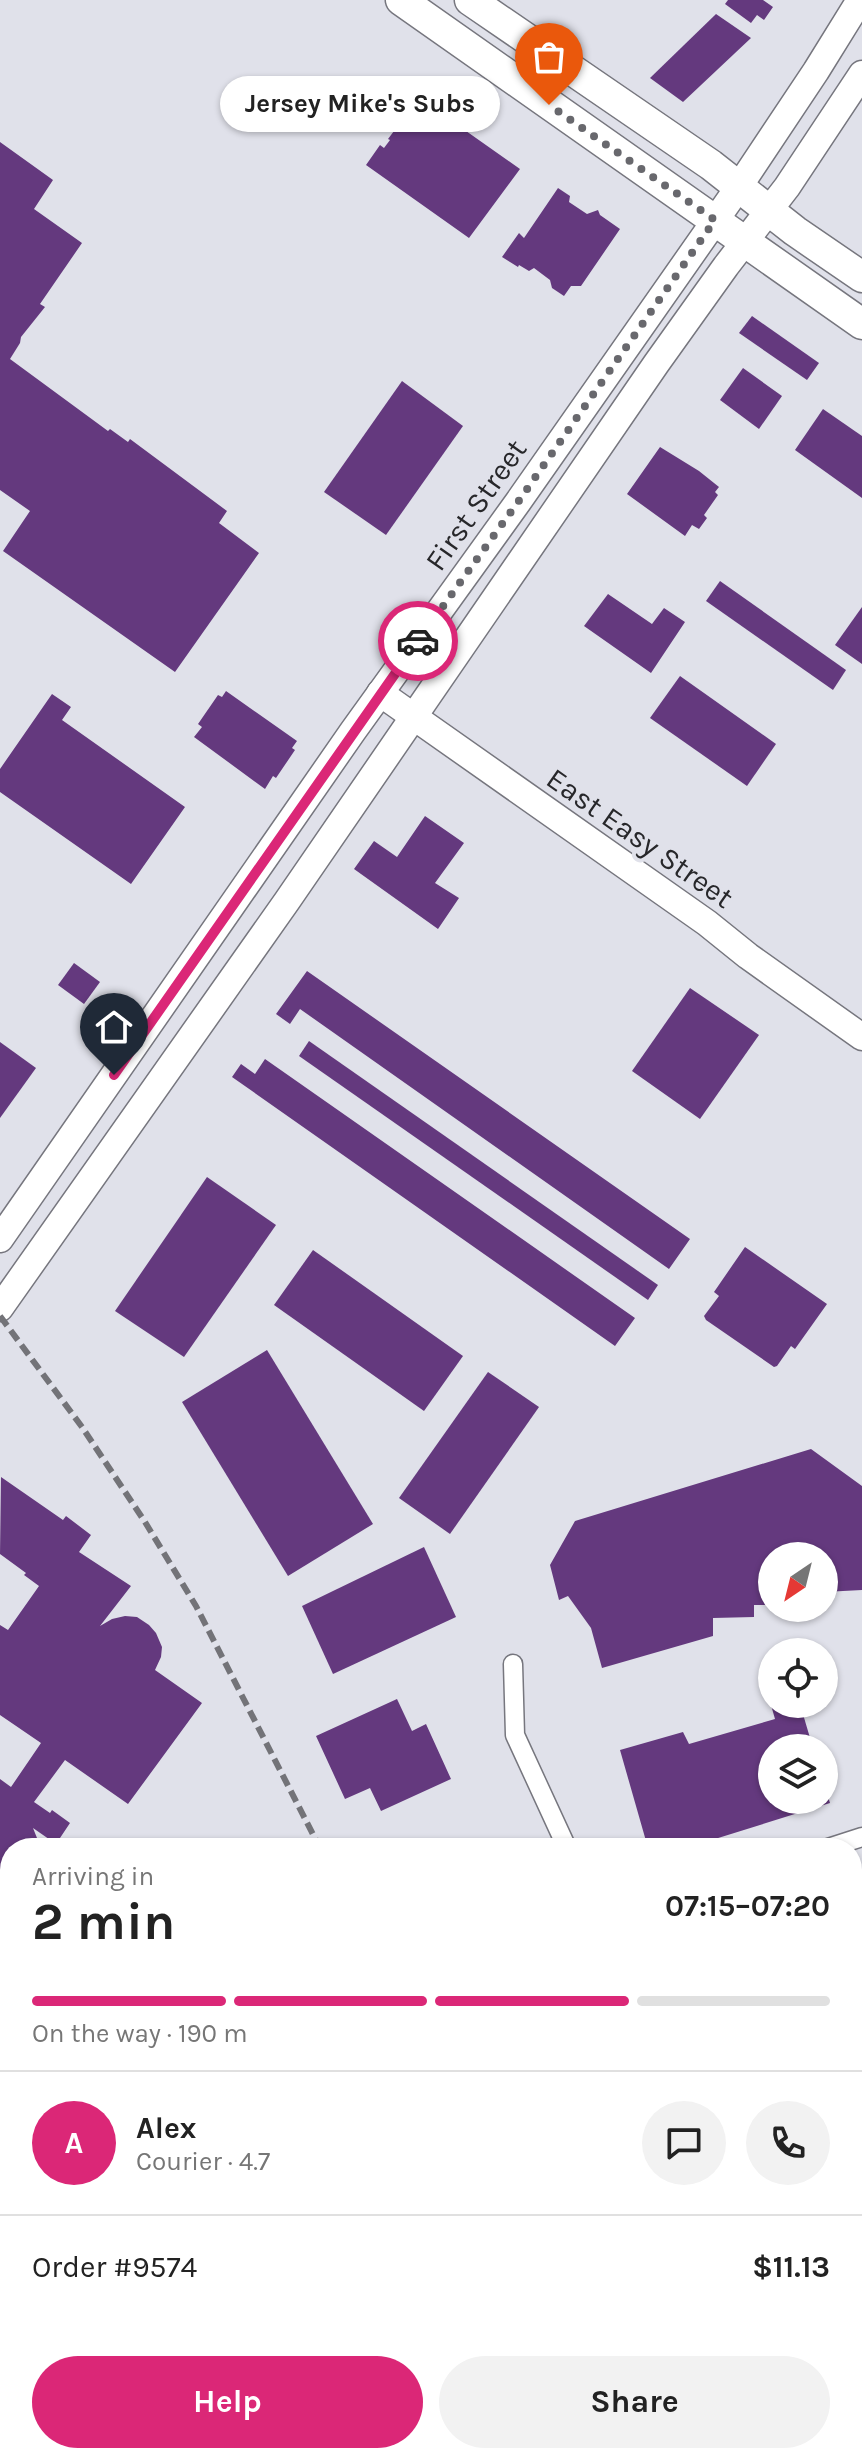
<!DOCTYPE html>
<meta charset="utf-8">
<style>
:root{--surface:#fff;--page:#f2f2f2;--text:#222;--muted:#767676;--line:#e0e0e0;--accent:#db2777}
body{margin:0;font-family:Karla,sans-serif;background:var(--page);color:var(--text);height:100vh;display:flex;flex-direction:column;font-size:30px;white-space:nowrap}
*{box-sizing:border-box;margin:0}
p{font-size:26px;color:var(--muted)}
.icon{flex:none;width:44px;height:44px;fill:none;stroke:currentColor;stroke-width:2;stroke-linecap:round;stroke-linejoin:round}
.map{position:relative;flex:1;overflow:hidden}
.drawer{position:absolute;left:0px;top:1838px;width:862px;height:626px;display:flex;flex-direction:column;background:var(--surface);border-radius:32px 32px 0 0;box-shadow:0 2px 6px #0004}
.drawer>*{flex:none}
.needle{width:52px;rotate:215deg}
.fabs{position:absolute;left:758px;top:1542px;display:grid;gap:16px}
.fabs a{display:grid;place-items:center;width:80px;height:80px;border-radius:50%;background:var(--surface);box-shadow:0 2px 6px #0004;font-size:40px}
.pin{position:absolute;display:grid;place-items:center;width:68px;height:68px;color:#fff;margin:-82px -34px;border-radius:50% 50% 50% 0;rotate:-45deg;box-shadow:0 0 8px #0007}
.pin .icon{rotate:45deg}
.courier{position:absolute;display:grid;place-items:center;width:80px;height:80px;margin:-40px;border:6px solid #db2777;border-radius:50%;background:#fff;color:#222;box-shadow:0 2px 10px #0007}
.bubble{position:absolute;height:56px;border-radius:28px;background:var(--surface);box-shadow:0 2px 6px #0004;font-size:26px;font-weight:700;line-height:56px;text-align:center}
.summary em{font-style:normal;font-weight:700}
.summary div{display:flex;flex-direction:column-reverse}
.summary{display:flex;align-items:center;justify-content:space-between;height:136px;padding:0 32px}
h1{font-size:52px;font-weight:700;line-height:60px}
.bar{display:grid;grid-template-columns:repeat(4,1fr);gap:12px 8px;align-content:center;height:96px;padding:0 32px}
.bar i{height:10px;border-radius:6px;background:var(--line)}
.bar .on{background:var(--accent)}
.bar p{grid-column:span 4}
.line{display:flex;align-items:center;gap:20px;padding:0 32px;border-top:2px solid var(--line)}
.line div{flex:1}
.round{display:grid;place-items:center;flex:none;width:84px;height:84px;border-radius:42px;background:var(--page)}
.cta{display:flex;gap:16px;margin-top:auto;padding:16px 32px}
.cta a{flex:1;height:92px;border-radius:48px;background:var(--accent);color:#fff;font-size:32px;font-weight:700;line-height:92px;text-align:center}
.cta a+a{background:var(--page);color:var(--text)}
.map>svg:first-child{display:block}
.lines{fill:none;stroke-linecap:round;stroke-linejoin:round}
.stream{stroke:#1594c0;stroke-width:6}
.building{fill:#64397e}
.street-casing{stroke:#76767e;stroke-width:21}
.secondary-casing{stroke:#76767e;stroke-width:29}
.primary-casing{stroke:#76767e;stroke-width:33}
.street{stroke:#fff;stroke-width:18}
.secondary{stroke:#fff;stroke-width:26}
.primary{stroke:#fff;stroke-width:30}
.rail{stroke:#737378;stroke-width:6;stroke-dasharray:12 6;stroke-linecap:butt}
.done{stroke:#68686d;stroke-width:8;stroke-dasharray:0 14.4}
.route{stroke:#db2777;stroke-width:10}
.labels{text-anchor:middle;stroke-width:8;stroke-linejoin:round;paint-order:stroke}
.street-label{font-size:30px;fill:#27272a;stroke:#e0e1ea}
</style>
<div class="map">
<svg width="862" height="2463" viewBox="0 0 862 2463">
<rect width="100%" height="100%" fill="#e0e1ea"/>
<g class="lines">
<polyline class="stream" points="852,2044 862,2041"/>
</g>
<g class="building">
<polygon points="728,0 763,0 773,7 764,20 757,15 751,23 725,4"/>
<polygon points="716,14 751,38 683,102 650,78"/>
<polygon points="430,89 439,96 432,107 520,169 469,238 366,165 380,145 384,148 390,140 388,139 406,115 410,118"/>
<polygon points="0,142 53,180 34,209 82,243 40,304 45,307 21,337 20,343 10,359 108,431 110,429 128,442 130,439 227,511 219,523 259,553 175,672 3,551 30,511 0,490"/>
<polygon points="558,188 570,196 569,202 587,214 598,210 600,215 620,229 581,286 571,286 564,296 552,288 550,280 534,268 529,271 519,265 518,267 502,257 519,233 524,238"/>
<polygon points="752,316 819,363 807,380 739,333"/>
<polygon points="743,368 782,396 759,429 720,400"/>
<polygon points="402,381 463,426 386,535 324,492"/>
<polygon points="823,409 862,436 862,498 795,450"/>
<polygon points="660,447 699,471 719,487 715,492 718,495 704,515 707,518 699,529 692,525 685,536 627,494"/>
<polygon points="720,581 846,670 833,690 706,601"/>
<polygon points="608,594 652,624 664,608 685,622 651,673 584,626"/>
<polygon points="862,607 862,664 835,645"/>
<polygon points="680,676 776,744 747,786 650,718"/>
<polygon points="226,691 297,741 292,748 295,750 276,778 273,776 265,789 194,737 202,727 198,724 218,695 222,697"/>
<polygon points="52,694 71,707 62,720 185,807 131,884 0,792 0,769"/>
<polygon points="425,816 464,843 435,883 459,898 438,929 354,869 374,841 397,857"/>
<polygon points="74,963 100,982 84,1004 58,985"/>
<polygon points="307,971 690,1239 669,1269 300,1009 290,1024 276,1014"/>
<polygon points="690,988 759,1035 700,1119 632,1071"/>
<polygon points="309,1041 658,1285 648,1300 299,1056"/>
<polygon points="0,1042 36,1068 0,1118"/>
<polygon points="265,1059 635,1318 615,1346 232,1077 241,1064 255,1074"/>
<polygon points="207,1177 276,1225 184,1357 115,1311"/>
<polygon points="745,1247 827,1304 795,1349 791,1346 777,1366 774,1367 706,1320 704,1316 719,1296 714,1292"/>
<polygon points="313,1250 463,1356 424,1411 274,1305"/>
<polygon points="267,1350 373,1524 288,1576 182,1402"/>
<polygon points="488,1372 539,1407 450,1534 399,1498"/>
<polygon points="811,1449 862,1486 862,1590 824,1592 824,1556 772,1556 772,1605 754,1605 754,1617 713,1618 713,1636 602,1668 591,1628 568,1596 559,1600 550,1565 575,1521"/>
<polygon points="1,1477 63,1520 66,1516 91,1535 79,1552 131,1586 100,1626 112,1619 125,1616 137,1617 149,1625 156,1633 162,1647 161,1657 155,1670 202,1703 128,1804 65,1760 34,1802 50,1813 52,1810 70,1823 56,1844 33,1828 41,1848 10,1848 10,1887 3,1888 0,1887 0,1779 11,1787 41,1743 0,1715 0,1625 8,1630 39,1586 24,1575 26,1573 0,1554"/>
<polygon points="424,1547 456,1617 333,1674 302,1606"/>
<polygon points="397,1699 412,1731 426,1724 451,1779 381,1811 370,1788 345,1799 316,1736"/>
<polygon points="774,1704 800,1704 813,1748 772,1748 772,1800 824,1800 825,1787 830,1803 686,1848 648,1848 620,1750 683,1732 689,1744 775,1719 771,1705"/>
<polygon points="478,1839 482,1848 458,1848"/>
<polygon points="0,2050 10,2057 10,2066 0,2080"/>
<polygon points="862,2125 862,2463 813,2463 809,2454 852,2454 852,2130"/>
</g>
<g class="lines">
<defs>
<g id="street">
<polyline points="513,1664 515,1735 567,1848"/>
<polyline points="828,1848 862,1837"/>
<polyline points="0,1943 10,1951"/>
<polyline points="411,2454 417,2463"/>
</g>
<g id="secondary">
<polyline points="380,693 707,923 748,956 862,1037"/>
<polyline points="0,1239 353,731 518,502 738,188 816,71 860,0"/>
<polyline points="0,1308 287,901 656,364 726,266 787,187 862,74"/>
</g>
<g id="primary">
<polyline points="401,0 862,324"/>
<polyline points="470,0 711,165 795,231 862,277"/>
</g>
</defs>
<use href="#street" class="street-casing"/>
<use href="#secondary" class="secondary-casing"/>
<use href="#primary" class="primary-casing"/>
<use href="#street" class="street"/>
<use href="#secondary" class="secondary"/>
<use href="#primary" class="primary"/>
<g class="rail">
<polyline points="0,1316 82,1427 145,1522 196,1606 320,1848"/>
<polyline points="598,2454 603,2463"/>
</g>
</g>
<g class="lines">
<polyline class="done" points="418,641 518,502 715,220 549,105"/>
<polyline class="route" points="114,1075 418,641"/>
</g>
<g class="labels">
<g class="street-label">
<text transform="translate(476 505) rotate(-55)" y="10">First Street</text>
<text transform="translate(640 838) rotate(35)" y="10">East Easy Street</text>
</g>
</g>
</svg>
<div class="fabs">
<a><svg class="needle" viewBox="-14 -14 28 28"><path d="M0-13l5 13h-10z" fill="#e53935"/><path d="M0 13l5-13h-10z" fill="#767676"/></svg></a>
<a><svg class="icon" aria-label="locate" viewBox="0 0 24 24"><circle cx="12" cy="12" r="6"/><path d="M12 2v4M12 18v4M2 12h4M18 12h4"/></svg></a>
<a><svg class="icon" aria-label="layers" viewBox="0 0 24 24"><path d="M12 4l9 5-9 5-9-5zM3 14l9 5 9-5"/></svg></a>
</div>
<div class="pin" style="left:549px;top:105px;background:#ea580c"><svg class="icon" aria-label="bag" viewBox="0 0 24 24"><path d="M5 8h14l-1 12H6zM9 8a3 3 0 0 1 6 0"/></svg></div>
<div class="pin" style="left:114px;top:1075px;background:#1f2937"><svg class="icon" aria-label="home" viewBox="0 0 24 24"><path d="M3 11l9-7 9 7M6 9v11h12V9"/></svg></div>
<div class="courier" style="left:418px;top:641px"><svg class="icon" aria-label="car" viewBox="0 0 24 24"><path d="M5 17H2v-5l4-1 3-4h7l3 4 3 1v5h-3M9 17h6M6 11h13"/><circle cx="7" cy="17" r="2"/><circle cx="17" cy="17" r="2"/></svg></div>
<div class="bubble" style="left:220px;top:76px;width:280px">Jersey Mike's Subs</div>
<section class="drawer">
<div class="summary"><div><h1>2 min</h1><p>Arriving in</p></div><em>07:15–07:20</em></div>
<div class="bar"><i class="on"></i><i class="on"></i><i class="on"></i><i></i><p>On the way · 190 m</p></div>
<div class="line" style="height:144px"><b class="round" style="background:var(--accent);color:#fff">A</b><div><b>Alex</b><p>Courier · 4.7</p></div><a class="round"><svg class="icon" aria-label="chat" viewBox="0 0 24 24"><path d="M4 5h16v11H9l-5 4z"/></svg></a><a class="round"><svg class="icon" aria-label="phone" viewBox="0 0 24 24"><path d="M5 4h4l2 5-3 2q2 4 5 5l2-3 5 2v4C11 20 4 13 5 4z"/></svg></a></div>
<div class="line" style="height:104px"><div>Order #9574</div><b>$11.13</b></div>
<div class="cta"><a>Help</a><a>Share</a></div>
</section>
</div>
